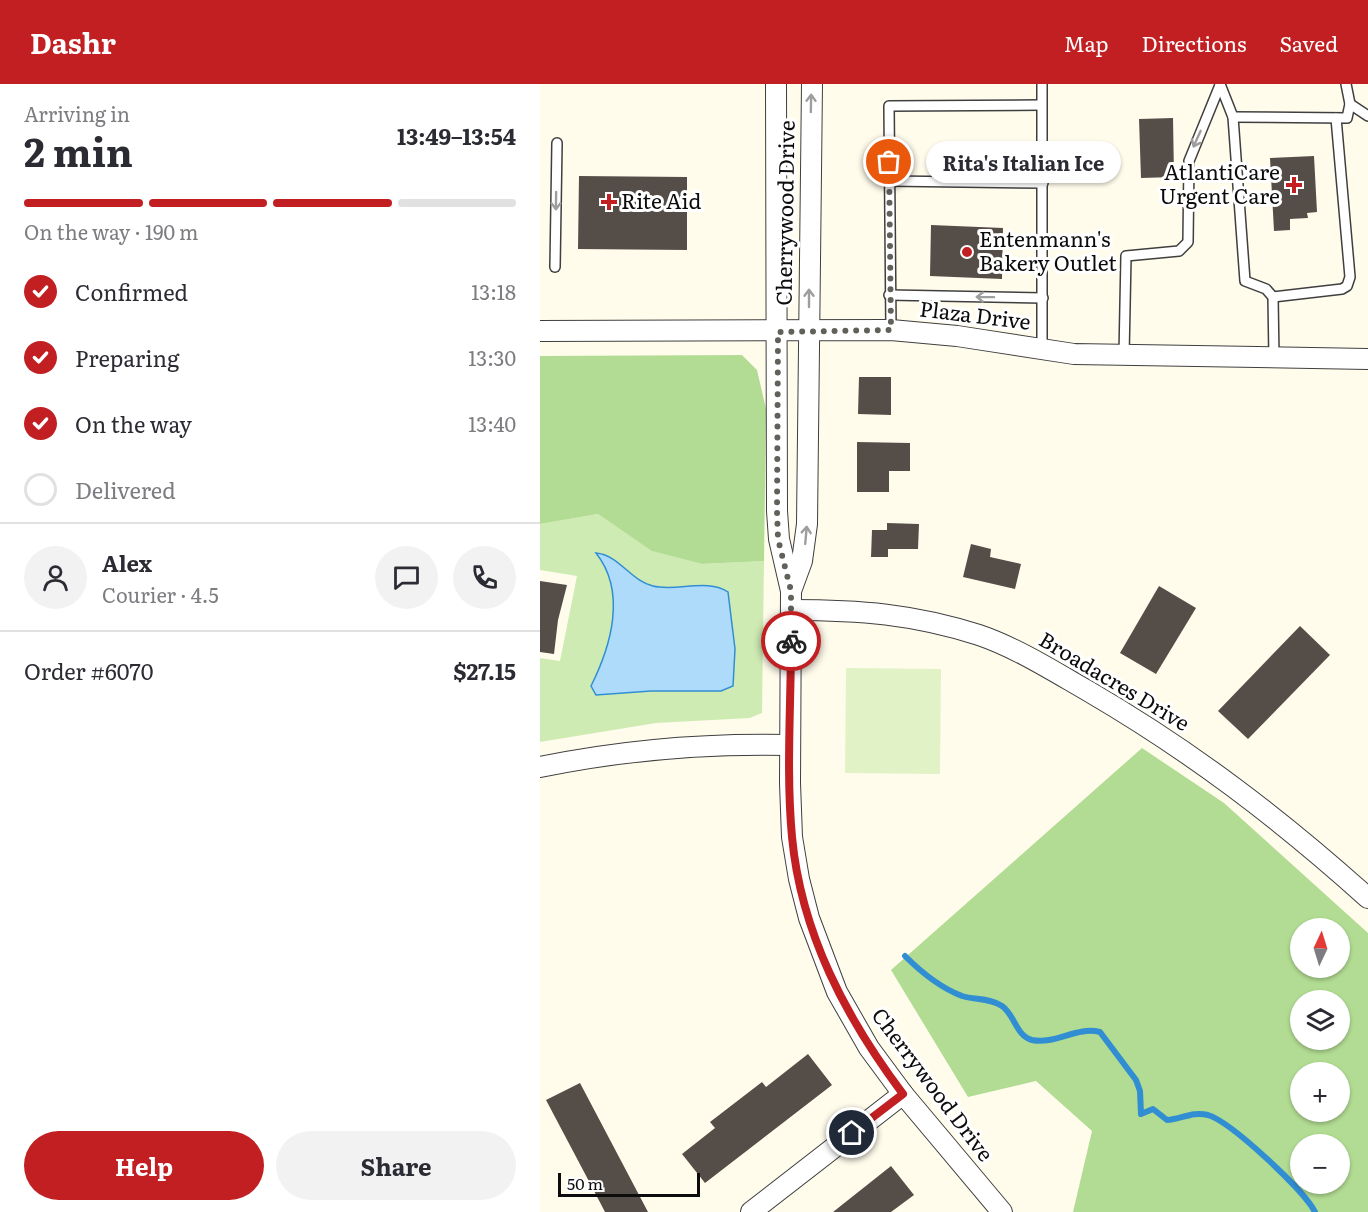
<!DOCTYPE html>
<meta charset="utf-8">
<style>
:root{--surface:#fff;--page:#f2f2f3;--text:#2b2b33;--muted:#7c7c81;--line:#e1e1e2;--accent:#c21f22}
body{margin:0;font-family:Literata,serif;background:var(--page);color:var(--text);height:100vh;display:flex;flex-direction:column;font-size:22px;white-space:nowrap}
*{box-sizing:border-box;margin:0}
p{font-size:20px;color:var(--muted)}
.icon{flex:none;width:33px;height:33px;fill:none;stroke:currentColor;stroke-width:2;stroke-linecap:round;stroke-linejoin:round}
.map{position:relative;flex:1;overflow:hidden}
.panel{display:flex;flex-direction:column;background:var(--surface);width:540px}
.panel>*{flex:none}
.needle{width:39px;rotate:4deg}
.fabs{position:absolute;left:750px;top:834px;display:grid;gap:12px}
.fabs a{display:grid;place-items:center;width:60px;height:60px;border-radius:50%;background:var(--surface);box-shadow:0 2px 4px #0004;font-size:30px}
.scale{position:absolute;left:18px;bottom:15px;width:142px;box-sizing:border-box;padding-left:6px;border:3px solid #0c0c0c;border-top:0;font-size:16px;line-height:21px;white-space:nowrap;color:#0c0c0c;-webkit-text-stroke:4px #fff;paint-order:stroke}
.pin{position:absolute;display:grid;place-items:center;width:51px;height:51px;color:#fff;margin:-26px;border:3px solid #fff;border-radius:50%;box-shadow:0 2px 6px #0007}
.courier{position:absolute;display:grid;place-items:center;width:60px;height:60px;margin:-30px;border:4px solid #c21f22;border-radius:50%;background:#fff;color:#222;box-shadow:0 2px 8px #0007}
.bubble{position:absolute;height:42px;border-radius:21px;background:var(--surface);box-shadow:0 2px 4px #0004;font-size:20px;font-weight:700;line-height:42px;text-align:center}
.summary em{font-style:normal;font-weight:700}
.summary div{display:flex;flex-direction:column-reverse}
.summary{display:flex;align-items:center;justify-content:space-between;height:102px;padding:0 24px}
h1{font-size:39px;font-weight:700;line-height:45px}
.bar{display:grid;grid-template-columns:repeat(4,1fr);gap:9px 6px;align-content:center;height:72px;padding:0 24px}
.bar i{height:8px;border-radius:4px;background:var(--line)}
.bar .current{background:var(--accent)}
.bar p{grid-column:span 4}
.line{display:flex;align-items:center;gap:15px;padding:0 24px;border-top:2px solid var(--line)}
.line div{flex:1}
.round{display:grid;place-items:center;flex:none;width:63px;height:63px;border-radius:32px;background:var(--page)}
ol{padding:0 24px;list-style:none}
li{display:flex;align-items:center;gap:18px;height:66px}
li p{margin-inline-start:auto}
li .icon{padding:6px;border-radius:50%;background:var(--accent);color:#fff;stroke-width:4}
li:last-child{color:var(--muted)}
li i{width:33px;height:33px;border:3px solid var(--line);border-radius:50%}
.button{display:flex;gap:12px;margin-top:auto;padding:12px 24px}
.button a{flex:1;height:69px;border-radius:36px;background:var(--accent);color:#fff;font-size:24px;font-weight:700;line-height:69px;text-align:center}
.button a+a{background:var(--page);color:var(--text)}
header{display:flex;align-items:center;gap:36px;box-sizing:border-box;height:84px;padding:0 30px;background:var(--accent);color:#fff}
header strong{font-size:28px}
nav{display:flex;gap:33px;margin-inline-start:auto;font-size:21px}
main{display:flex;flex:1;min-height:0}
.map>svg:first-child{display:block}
.green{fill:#cfebb4}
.forest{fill:#b2dc93;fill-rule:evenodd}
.pitch{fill:#e1f2c6}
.water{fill:#aedbf9;stroke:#328ed3;stroke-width:1.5}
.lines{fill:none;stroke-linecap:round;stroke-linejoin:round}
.stream{stroke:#328ed3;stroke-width:6}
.building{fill:#554e48}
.service-casing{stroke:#3f3f3f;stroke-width:12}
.minor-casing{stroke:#3f3f3f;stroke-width:22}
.service{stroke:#fff;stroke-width:9}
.minor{stroke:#fff;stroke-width:20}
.oneway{stroke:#9e9e9e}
.done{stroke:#61605a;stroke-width:6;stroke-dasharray:0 10.8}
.route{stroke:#c21f22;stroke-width:8}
.poi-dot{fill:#c21f22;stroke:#fff;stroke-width:2}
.labels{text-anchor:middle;stroke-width:6;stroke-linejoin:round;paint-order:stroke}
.poi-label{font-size:21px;fill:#0c0c0c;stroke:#fff;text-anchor:start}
.street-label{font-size:21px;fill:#0c0c0c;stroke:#fff}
</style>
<header>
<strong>Dashr</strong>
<nav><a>Map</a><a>Directions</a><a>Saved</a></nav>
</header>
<main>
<section class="panel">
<div class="summary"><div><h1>2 min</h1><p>Arriving in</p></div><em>13:49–13:54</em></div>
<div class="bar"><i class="current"></i><i class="current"></i><i class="current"></i><i></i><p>On the way · 190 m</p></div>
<ol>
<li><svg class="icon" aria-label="check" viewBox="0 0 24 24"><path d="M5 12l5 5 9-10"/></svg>Confirmed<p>13:18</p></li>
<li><svg class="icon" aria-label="check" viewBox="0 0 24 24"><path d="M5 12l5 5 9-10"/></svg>Preparing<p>13:30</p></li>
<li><svg class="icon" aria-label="check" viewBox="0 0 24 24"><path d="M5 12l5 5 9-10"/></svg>On the way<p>13:40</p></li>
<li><i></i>Delivered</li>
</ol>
<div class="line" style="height:108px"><a class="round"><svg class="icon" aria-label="person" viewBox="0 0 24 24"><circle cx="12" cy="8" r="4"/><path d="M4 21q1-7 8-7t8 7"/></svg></a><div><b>Alex</b><p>Courier · 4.5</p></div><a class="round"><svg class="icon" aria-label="chat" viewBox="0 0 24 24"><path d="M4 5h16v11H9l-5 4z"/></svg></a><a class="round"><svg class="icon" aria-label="phone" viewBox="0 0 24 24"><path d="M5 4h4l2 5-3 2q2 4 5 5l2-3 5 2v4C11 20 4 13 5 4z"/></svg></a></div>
<div class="line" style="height:78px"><div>Order #6070</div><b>$27.15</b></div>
<div class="button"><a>Help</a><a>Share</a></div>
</section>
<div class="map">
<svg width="828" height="1128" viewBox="0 0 828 1128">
<rect width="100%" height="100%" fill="#fffcec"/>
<polygon class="green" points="58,430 113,467 162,480 224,477 222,629 210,634 116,639 0,658 0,574 20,577 37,492 0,486 0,440"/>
<g class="forest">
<polygon points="202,271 217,286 226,325 224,477 162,480 112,467 58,430 0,440 0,272"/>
<path d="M602,664L684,719L828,849V1128H533L552,1047L496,997L428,1013L351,886ZM760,844H800V884H760ZM760,916H800V956H760ZM760,988H800V1028H760ZM760,1060H800V1100H760Z"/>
</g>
<polygon class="pitch" points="306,584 401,585 400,690 305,689"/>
<path class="water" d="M56,469C79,471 91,497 113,502C136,508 168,494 188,508L195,565L193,602L181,607H111L56,611L51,602C71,562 87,508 56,469Z"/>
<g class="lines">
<path class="stream" d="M365,872C380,887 401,904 422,912C435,916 450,914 462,922C475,931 476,952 492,956C515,961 537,942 560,948L596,996L600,1007L601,1030L613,1025L627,1036C642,1035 652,1027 668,1031C691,1038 764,1106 775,1128"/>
</g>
<g class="building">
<polygon points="633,34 634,93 601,94 599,35"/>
<polygon points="774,72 777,128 767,129 768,134 750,135 750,146 734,147 730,74"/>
<polygon points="39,92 147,93 147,166 38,165"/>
<polygon points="391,141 463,144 462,195 390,192"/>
<polygon points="319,293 351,293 351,331 318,330"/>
<polygon points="317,358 370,359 370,387 349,387 349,408 317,408"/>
<polygon points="347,439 379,440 378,465 348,465 348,473 331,473 332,446 347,446"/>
<polygon points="431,460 451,465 450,473 481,480 475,505 423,493"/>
<polygon points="0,497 27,501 18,536 14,570 0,568"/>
<polygon points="619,502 656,524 616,590 580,569"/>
<polygon points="760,542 790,571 708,655 678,627"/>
<polygon points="268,970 292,1001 165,1099 142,1070 175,1044 170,1038 222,998 226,1003"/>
<polygon points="40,999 108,1128 65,1128 52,1103 6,1016"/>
<polygon points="351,1082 374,1111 351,1128 293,1128"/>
</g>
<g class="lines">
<defs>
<g id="service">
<polyline points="502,0 502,265"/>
<polyline points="680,0 693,33 705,197 726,205 733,213 734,274"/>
<polyline points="810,20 828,32"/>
<polyline points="693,33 807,34 810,20 806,0"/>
<polyline points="349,97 503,99"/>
<polyline points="15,183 17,59"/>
<polyline points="349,211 503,214"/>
<polyline points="733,213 802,205 807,202 810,193 796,34"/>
<polyline points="351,246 349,22 501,21"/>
<polyline points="584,271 586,172 639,167 648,158 649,77 680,1"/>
</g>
<g id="minor">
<polyline points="236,0 237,427 239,455 251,507 250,699 252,753 259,795 269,834 297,908 329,964 363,1010 462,1128"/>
<polyline points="0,247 351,246 417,252 534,270 828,275"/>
<polyline points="251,507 262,477 267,440 272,0"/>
<path d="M251,526C320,526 373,530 439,551C477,564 513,587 548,607C651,667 739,734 828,814"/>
<path d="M0,683C83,666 165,659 250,661"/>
<polyline points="211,1128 363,1010"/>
</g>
</defs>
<use href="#service" class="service-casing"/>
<use href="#minor" class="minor-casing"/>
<use href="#service" class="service"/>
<use href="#minor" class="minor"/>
</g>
<defs><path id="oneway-shaft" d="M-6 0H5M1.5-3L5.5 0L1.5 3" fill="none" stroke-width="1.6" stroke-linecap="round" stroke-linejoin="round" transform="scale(1.5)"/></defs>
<g class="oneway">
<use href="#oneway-shaft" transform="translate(271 19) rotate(-89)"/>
<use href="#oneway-shaft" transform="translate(657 55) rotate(114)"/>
<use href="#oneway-shaft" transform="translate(16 117) rotate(91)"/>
<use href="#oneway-shaft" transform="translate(445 213) rotate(-179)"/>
<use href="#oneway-shaft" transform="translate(269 214) rotate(-90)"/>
<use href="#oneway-shaft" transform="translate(266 451) rotate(-85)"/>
</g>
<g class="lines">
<polyline class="done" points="251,557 251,507 238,455 237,427 238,248 351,246 349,78"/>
<path class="route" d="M251,557C251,622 246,688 252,753C261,849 306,934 363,1010L312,1049"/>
</g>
<g class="poi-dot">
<path d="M751 92h6v6h6v6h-6v6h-6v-6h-6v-6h6z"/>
<path d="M66 109h6v6h6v6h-6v6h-6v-6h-6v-6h6z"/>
<circle cx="427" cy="168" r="6"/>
</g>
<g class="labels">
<g class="poi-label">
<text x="740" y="96" text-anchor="end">AtlantiCare<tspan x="740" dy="24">Urgent Care</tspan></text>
<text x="81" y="125">Rite Aid</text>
<text x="439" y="163">Entenmann's<tspan x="439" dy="24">Bakery Outlet</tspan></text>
</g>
<g class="street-label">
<text transform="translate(246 129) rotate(-89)" y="7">Cherrywood Drive</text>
<text transform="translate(435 232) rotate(7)" y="7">Plaza Drive</text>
<text transform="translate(574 598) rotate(31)" y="7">Broadacres Drive</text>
<text transform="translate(392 1001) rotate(53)" y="7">Cherrywood Drive</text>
</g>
</g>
</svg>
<div class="fabs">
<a><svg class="needle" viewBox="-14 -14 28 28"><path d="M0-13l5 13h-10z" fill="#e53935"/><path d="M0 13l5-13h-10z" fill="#7c7c81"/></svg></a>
<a><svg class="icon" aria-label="layers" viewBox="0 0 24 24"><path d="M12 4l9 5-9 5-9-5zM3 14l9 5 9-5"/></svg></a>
<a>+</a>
<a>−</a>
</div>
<div class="scale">50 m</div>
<div class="pin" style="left:349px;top:78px;background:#ea580c"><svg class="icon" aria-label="bag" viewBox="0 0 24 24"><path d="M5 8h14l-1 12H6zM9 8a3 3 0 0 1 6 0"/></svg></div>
<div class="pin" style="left:312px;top:1049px;background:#1f2937"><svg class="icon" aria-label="home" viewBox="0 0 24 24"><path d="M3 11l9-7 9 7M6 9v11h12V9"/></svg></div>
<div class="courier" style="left:251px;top:557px"><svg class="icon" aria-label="bike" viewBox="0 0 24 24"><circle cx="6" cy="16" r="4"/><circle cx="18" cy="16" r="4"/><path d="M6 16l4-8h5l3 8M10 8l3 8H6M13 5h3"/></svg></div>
<div class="bubble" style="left:386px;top:57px;width:195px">Rita's Italian Ice</div>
</div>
</main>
